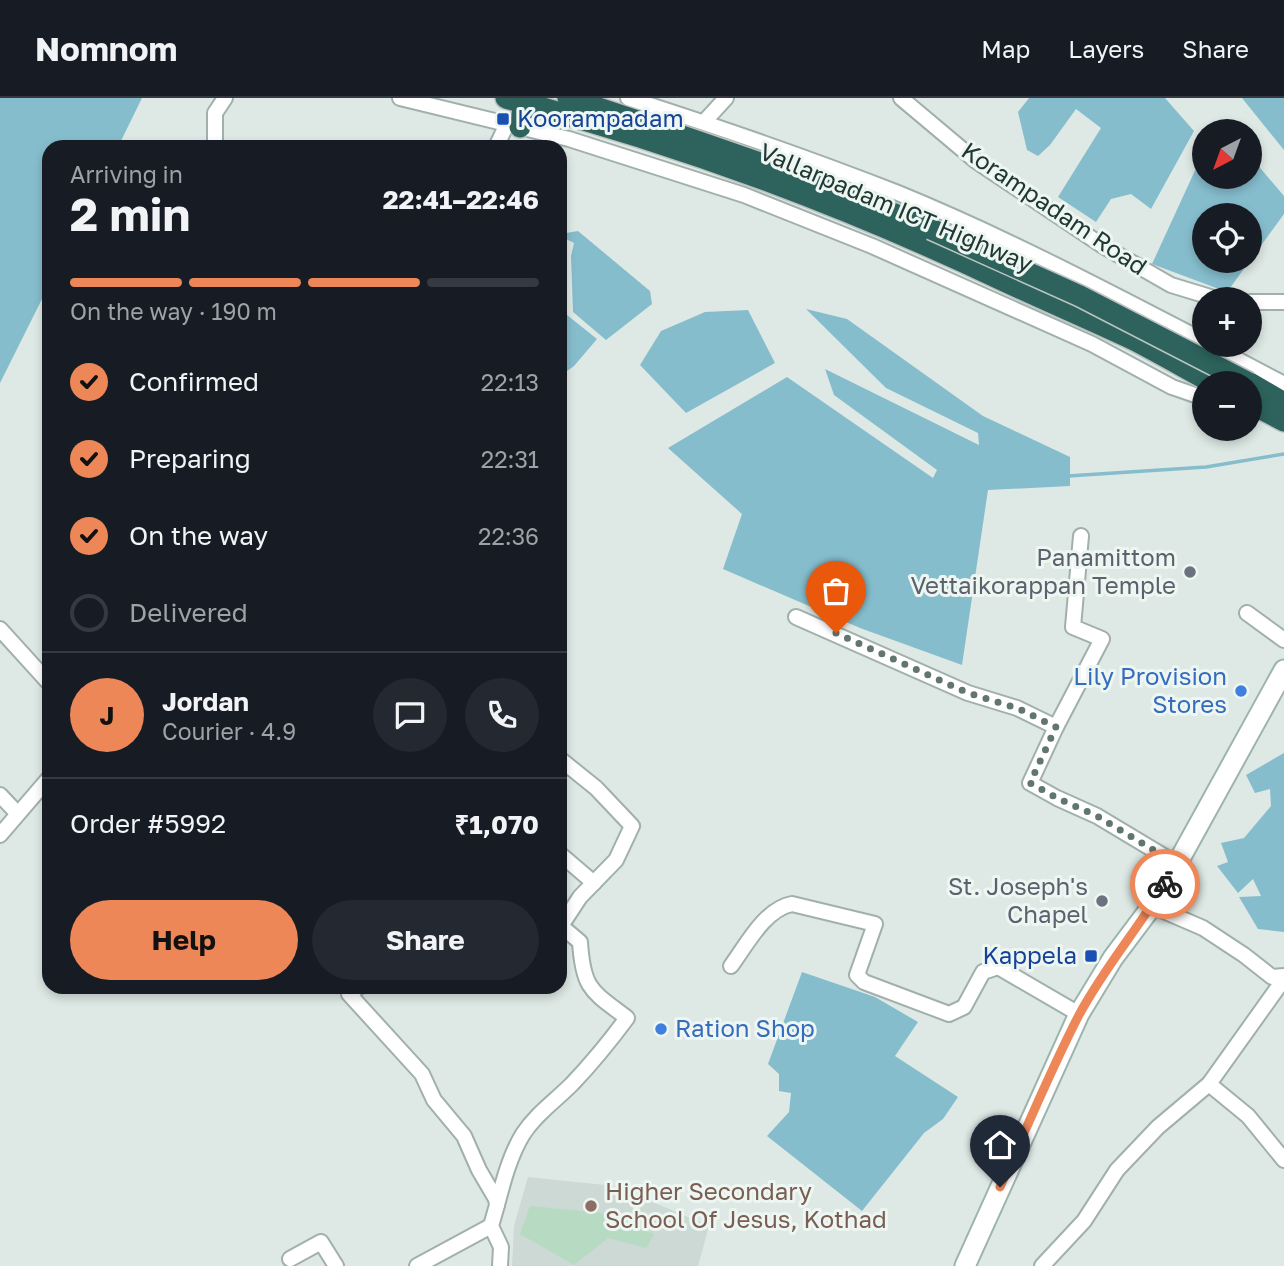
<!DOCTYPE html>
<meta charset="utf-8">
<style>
:root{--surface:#171b24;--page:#242831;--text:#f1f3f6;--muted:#9ea1a6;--line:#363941;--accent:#ed8757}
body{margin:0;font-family:"Golos Text",sans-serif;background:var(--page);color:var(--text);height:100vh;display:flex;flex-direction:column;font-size:26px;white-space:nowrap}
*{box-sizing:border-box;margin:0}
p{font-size:23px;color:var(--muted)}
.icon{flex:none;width:38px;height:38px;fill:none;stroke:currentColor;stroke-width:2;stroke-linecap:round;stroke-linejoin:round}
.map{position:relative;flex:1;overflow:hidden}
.panel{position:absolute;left:42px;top:42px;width:525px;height:854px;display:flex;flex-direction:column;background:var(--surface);border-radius:21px;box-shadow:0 4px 10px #0003}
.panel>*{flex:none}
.needle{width:46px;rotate:221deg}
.buttons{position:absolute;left:1192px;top:21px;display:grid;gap:14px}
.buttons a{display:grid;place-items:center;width:70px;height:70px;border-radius:50%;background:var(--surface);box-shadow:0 4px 10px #0003;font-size:35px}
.pin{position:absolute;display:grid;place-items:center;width:60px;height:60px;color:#fff;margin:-72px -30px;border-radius:50% 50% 50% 0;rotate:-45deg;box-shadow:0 0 7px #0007}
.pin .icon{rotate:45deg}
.courier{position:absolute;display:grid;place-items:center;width:70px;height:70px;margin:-35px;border:5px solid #ed8757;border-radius:50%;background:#fff;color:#222;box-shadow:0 2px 9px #0007}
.head em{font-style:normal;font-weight:700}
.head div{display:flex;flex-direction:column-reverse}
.head{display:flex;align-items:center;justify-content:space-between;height:119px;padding:0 28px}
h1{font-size:46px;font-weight:700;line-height:52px}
.bar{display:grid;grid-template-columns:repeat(4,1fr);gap:10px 7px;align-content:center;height:84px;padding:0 28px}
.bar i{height:9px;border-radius:5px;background:var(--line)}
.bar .on{background:var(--accent)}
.bar p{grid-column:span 4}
.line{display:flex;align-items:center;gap:18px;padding:0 28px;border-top:2px solid var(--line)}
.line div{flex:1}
.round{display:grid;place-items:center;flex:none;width:74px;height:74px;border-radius:37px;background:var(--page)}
ol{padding:0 28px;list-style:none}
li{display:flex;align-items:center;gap:21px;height:77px}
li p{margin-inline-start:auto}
li .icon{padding:7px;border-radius:50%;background:var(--accent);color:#111;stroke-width:4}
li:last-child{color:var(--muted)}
li i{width:38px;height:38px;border:4px solid var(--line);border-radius:50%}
.button{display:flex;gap:14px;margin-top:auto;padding:14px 28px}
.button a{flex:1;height:80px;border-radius:42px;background:var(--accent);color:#111;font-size:28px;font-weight:700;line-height:80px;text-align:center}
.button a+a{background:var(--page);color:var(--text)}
header{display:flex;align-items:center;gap:42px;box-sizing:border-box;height:98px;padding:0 35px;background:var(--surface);border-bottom:2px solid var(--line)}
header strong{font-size:33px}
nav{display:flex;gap:38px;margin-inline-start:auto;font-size:24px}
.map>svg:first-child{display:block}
.built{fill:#ccd9d4}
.green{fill:#b7dac3}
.water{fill:#86bdcd;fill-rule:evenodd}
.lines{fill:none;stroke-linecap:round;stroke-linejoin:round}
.stream{stroke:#86bdcd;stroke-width:3.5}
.street-casing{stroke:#a1b0ac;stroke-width:18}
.secondary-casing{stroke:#9db4ad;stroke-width:23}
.highway-casing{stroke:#bcc3c2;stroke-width:24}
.street{stroke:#fff;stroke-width:14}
.secondary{stroke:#fff;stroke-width:19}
.highway{stroke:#2d635c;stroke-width:21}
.highway-bridge-casing{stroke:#bcc3c2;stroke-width:24;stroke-linecap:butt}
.highway-bridge{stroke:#2d635c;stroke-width:21}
.done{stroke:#627671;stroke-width:7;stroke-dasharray:0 12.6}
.route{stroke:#ed8757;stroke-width:9}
.transit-dot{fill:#1a4fb4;stroke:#eef6f2;stroke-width:2.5}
.worship-dot{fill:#6b7280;stroke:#eef6f2;stroke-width:2.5}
.shop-dot{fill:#3f7fe0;stroke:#eef6f2;stroke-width:2.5}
.education-dot{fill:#8d6e63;stroke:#eef6f2;stroke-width:2.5}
.labels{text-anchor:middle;stroke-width:6;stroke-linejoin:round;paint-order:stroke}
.transit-label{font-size:24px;fill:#164399;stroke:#eef6f2;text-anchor:start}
.street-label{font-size:24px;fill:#203833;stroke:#eef6f2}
.worship-label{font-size:24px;fill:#5b616d;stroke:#eef6f2;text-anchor:end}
.shop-label{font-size:24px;fill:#366cbe;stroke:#eef6f2;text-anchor:end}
.education-label{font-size:24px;fill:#785e54;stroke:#eef6f2;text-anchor:start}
</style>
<header>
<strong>Nomnom</strong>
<nav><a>Map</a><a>Layers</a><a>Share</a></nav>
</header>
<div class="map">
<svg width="1284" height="1168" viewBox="0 0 1284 1168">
<rect width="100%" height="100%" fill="#dee9e5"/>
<polygon class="built" points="528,1079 615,1088 709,1128 698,1168 512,1168 514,1128"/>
<polygon class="green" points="530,1108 601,1115 654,1136 646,1150 608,1140 574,1167 520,1136"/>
<g class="water">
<polygon points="0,0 142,0 118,49 49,49 49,187 0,285"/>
<polygon points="1029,0 1165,0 1194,33 1151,111 1131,96 1111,101 1096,124 1058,99 1101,30 1076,11 1050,47 1038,58 1027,52 1018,14"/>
<polygon points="1242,0 1284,0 1284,52"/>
<path d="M1204,53V79H1250V58L1284,98V116L1227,194L1152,166ZM1250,117V163H1204V117Z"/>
<polygon points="578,133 650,193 652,206 606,242 573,214 571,158 574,145 566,141 560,145 560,136"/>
<polygon points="806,211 847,221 983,318 1070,359 1070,388 988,392 962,567 860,530 723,471 742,416 668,350 787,279 933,380 937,372 834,297 825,271 979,347 978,335 886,290"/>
<polygon points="748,212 775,265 686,315 640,267 661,233 705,214"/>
<polygon points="567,217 597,241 574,268 560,278 560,222"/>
<polygon points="1284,655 1284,834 1258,831 1239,799 1261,798 1253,781 1238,795 1217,768 1228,764 1221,745 1244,740 1271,708 1270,691 1255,695 1246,677"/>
<polygon points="802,874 875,899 918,924 895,958 958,999 943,1021 924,1035 862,1113 767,1038 789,1014 791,995 779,993 779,976 768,966"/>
</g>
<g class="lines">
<polyline class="stream" points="1068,378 1206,369 1284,356"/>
<defs>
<g id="street">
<polyline points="400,0 569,41 744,97 872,148 1092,246 1172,289 1198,298 1204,295"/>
<path d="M628,0C719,29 809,60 898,95C1003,138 1104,191 1204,243"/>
<polyline points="901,0 976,63 1103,148 1171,187 1217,201"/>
<polyline points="704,24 726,0"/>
<polyline points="215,49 215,15 225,0"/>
<polyline points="496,49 507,26"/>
<polyline points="1250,204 1284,204"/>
<polyline points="1210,247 1284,286"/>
<polyline points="1081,438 1073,529 1102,541 1056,629 1030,685 1057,700 1097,718 1177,766"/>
<polyline points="1247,515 1284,542"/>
<polyline points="796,519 968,595 1017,610 1056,629"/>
<polyline points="0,531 49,585"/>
<polyline points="0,697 17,715"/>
<polyline points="0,737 49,680"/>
<polyline points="560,756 594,785"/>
<polyline points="1152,808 1203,830 1244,857 1272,879 1284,878"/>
<path d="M731,868C747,846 765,811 792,806L875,826L857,877L864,884L949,916L964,909L983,874L998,869L1079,916"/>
<polyline points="359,889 349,896 422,976 434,1002 464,1038 479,1072 496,1101 497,1107 491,1128 501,1149 500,1168"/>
<polyline points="1209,986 1284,881"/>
<path d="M497,1107C503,1084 510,1057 523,1036C536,1016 555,1003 572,986C592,965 610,943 627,920C592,893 583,892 580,844L561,828L580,799L616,762L632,728L596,690L560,661"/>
<polyline points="290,1161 321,1144 336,1168"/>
<polyline points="417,1168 491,1128"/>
<polyline points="1042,1168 1084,1123 1117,1072 1158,1029 1209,986 1248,1018 1284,1062"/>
</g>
<polyline id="secondary" points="965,1168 1079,916 1113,860 1152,808 1177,766 1284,572"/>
<g id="highway">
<path d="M506,0C677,45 844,107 1004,183C1047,203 1091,222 1134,242C1161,256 1187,271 1213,285"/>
<path d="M568,0C690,40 811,81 931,131"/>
<polyline points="520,29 524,5"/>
<polyline points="1250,285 1284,305"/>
<polyline points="1250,305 1284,323"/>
</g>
</defs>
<use href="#street" class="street-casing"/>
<use href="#secondary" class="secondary-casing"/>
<use href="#highway" class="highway-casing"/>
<use href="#street" class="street"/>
<use href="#secondary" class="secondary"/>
<use href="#highway" class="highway"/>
<defs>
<polyline id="highway-bridge" points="931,131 1080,198 1249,285"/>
</defs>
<use href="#highway-bridge" class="highway-bridge-casing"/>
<use href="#highway-bridge" class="highway-bridge"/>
</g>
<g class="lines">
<polyline class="done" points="836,535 968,595 1017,610 1056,629 1030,685 1057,700 1097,718 1177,766 1165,786"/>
<path class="route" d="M1000,1089C1026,1032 1050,973 1079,917C1104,870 1138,831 1165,786"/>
</g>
<g class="transit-dot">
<rect x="496" y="14" width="14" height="14" rx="3.5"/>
<rect x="1084" y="851" width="14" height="14" rx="3.5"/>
</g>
<g class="worship-dot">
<circle cx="1190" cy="474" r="7"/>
<circle cx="1102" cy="803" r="7"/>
</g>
<g class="shop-dot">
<circle cx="1241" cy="593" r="7"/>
<circle cx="661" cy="931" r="7"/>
</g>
<circle class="education-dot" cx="591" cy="1108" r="7"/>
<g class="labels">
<g class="transit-label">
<text x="517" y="29">Koorampadam</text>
<text x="1077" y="866" text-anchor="end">Kappela</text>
</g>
<g class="street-label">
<text transform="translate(896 110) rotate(23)" y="8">Vallarpadam ICT Highway</text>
<text transform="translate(1054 111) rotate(34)" y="8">Korampadam Road</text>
</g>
<g class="worship-label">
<text x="1176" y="468">Panamittom<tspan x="1176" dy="28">Vettaikorappan Temple</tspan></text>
<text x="1088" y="797">St. Joseph's<tspan x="1088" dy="28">Chapel</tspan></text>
</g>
<g class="shop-label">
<text x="1227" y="587">Lily Provision<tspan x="1227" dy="28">Stores</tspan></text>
<text x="675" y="939" text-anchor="start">Ration Shop</text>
</g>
<g class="education-label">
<text x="605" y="1102">Higher Secondary<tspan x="605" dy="28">School Of Jesus, Kothad</tspan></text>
</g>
</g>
</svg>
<div class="buttons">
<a><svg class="needle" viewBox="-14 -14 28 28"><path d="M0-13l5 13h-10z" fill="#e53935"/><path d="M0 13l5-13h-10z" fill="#9ea1a6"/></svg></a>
<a><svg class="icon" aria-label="locate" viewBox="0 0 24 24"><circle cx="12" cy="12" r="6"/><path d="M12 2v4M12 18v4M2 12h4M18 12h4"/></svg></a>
<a>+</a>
<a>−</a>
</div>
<div class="pin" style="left:836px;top:535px;background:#ea580c"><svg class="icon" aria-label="bag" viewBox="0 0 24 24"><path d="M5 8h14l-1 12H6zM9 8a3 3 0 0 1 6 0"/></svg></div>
<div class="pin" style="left:1000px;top:1089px;background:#1f2937"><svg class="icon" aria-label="home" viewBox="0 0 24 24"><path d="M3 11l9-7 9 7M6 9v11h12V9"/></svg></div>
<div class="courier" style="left:1165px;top:786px"><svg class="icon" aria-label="bike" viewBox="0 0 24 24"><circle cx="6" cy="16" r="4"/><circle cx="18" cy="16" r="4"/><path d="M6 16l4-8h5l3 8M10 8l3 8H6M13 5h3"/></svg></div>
<section class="panel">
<div class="head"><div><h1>2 min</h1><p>Arriving in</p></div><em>22:41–22:46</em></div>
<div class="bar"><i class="on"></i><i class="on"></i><i class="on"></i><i></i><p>On the way · 190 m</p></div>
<ol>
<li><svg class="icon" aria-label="check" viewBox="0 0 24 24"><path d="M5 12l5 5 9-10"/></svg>Confirmed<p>22:13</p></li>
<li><svg class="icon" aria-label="check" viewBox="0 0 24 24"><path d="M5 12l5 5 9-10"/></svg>Preparing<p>22:31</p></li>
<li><svg class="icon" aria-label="check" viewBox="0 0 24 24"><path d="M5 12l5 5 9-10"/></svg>On the way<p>22:36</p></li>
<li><i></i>Delivered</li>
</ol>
<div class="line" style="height:126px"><b class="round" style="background:var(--accent);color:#111">J</b><div><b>Jordan</b><p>Courier · 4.9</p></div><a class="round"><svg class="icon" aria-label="chat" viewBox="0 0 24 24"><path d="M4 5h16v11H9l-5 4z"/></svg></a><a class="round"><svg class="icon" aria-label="phone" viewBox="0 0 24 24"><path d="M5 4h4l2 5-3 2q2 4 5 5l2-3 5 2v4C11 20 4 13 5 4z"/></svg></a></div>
<div class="line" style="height:91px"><div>Order #5992</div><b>₹1,070</b></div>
<div class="button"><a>Help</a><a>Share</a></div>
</section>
</div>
